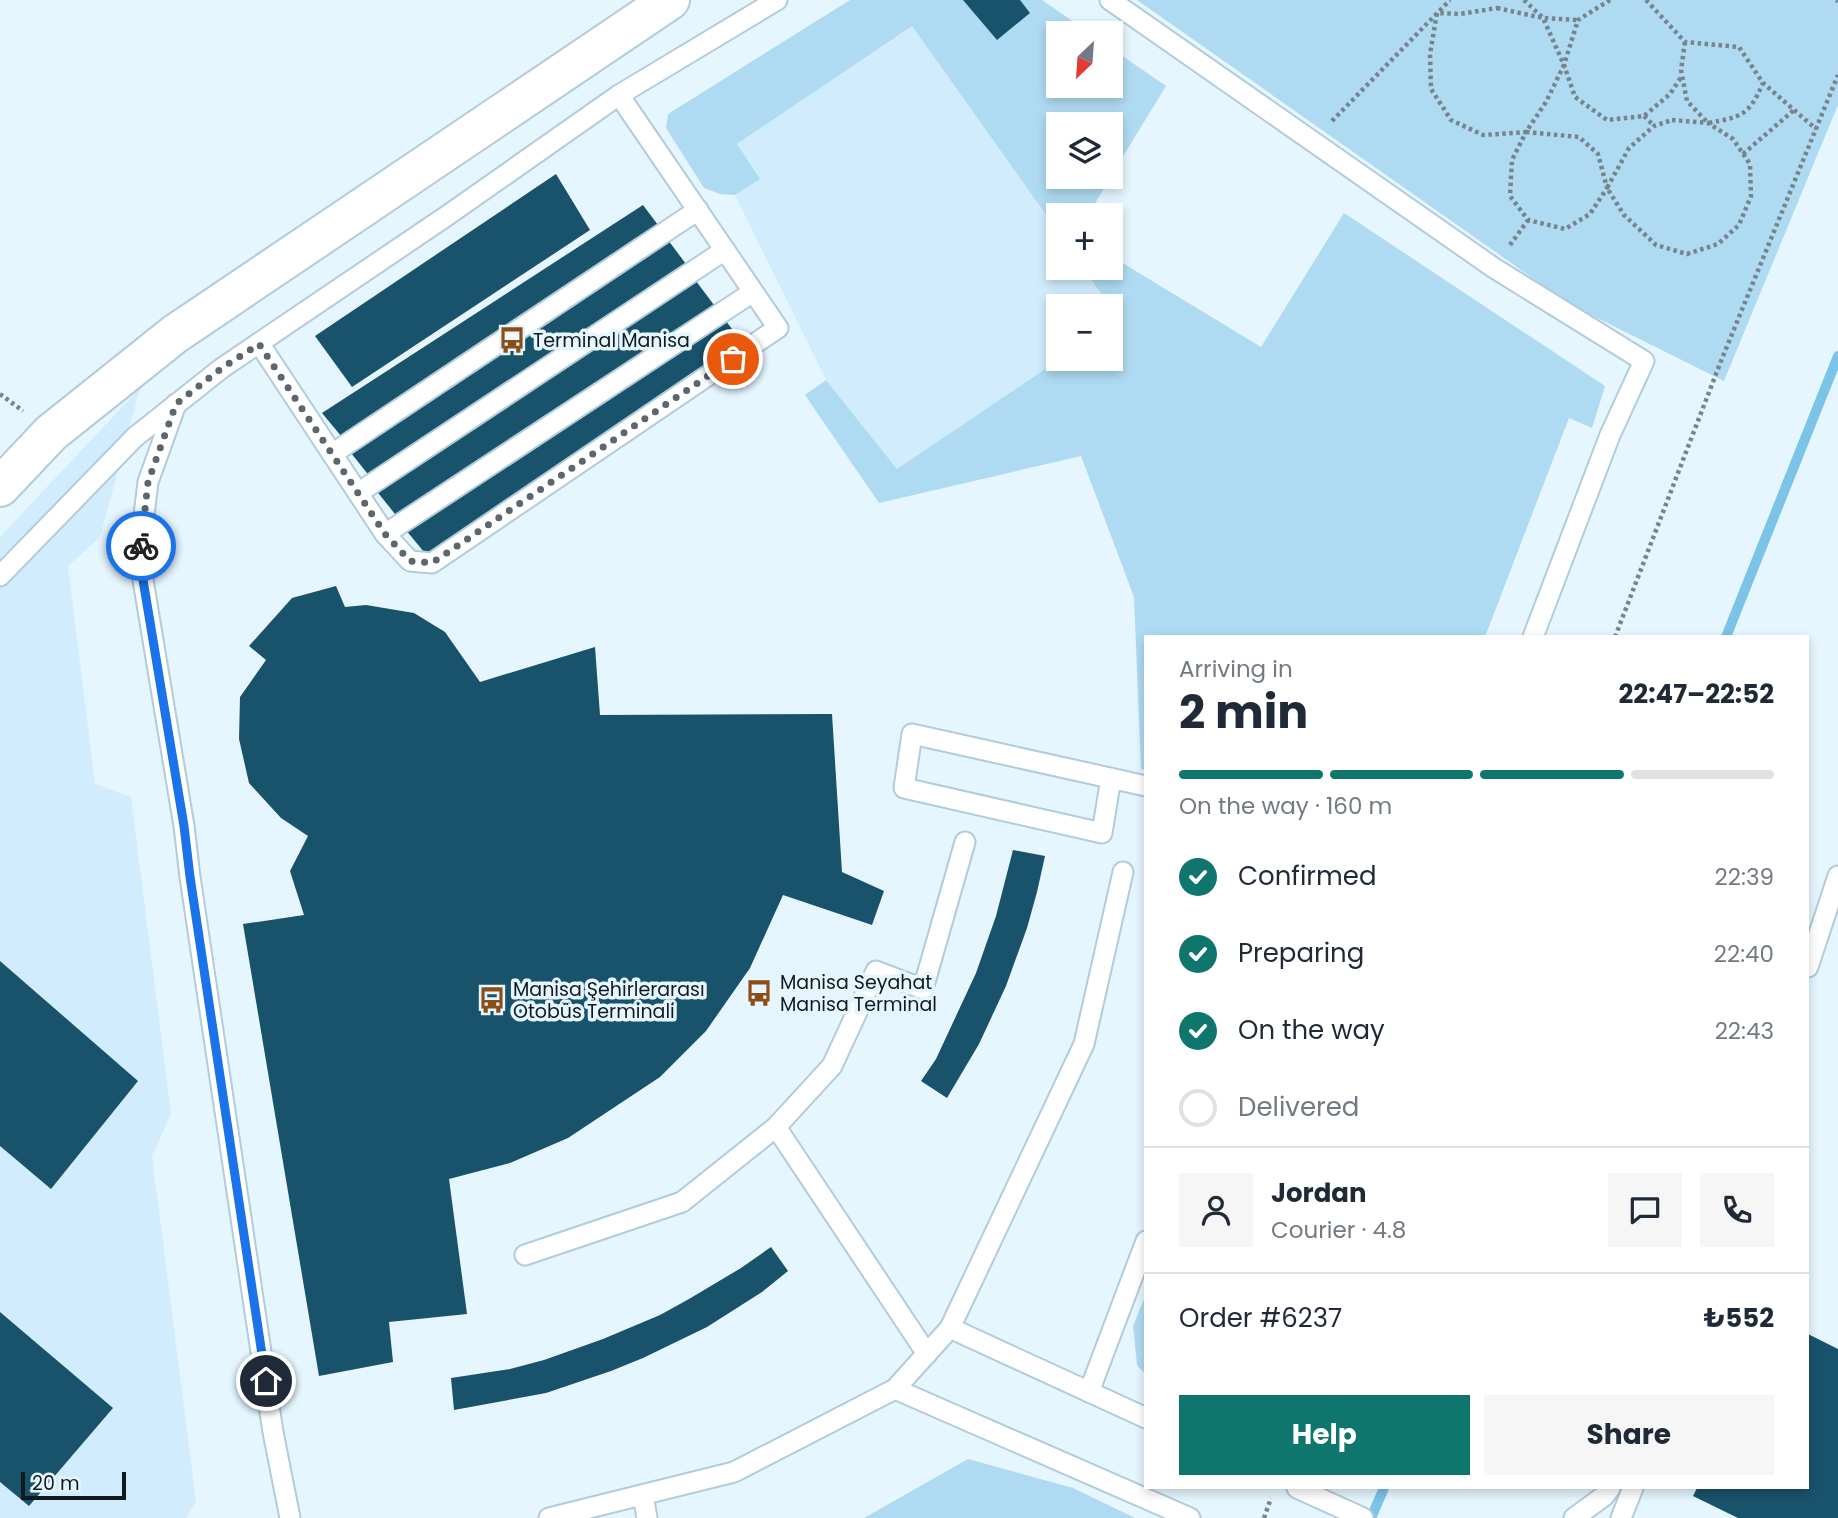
<!DOCTYPE html>
<meta charset="utf-8">
<style>
:root{--surface:#fff;--page:#f6f6f7;--text:#1f2937;--muted:#747a83;--line:#e0e1e3;--accent:#0f766e}
body{margin:0;font-family:Poppins,sans-serif;background:var(--page);color:var(--text);height:100vh;display:flex;flex-direction:column;font-size:26px;white-space:nowrap}
*{box-sizing:border-box;margin:0}
p{font-size:23px;color:var(--muted)}
.icon{flex:none;width:38px;height:38px;fill:none;stroke:currentColor;stroke-width:2;stroke-linecap:round;stroke-linejoin:round}
.map{position:relative;flex:1;overflow:hidden}
.details{position:absolute;left:1144px;top:635px;width:665px;height:854px;display:flex;flex-direction:column;background:var(--surface);border-radius:0px;box-shadow:0 4px 10px #0003}
.details>*{flex:none}
.needle{width:46px;rotate:205deg}
.tools{position:absolute;left:1046px;top:21px;display:grid;gap:14px}
.tools a{display:grid;place-items:center;width:77px;height:77px;border-radius:0px;background:var(--surface);box-shadow:0 4px 10px #0003;font-size:35px}
.scale{position:absolute;left:21px;bottom:18px;width:105px;box-sizing:border-box;padding-left:7px;border:4px solid #101a1f;border-top:0;font-size:19px;line-height:24px;white-space:nowrap;color:#101a1f;-webkit-text-stroke:5px #e5f6ff;paint-order:stroke}
.pin{position:absolute;display:grid;place-items:center;width:60px;height:60px;color:#fff;margin:-30px;border:4px solid #fff;border-radius:50%;box-shadow:0 2px 7px #0007}
.courier{position:absolute;display:grid;place-items:center;width:70px;height:70px;margin:-35px;border:5px solid #1a73e8;border-radius:50%;background:#fff;color:#222;box-shadow:0 2px 9px #0007}
.summary em{font-style:normal;font-weight:700}
.summary div{display:flex;flex-direction:column-reverse}
.summary{display:flex;align-items:center;justify-content:space-between;height:119px;padding:0 35px}
h1{font-size:46px;font-weight:700;line-height:52px}
.bar{display:grid;grid-template-columns:repeat(4,1fr);gap:10px 7px;align-content:center;height:84px;padding:0 35px}
.bar i{height:9px;border-radius:5px;background:var(--line)}
.bar .active{background:var(--accent)}
.bar p{grid-column:span 4}
.line{display:flex;align-items:center;gap:18px;padding:0 35px;border-top:2px solid var(--line)}
.line div{flex:1}
.round{display:grid;place-items:center;flex:none;width:74px;height:74px;border-radius:0px;background:var(--page)}
ol{padding:0 35px;list-style:none}
li{display:flex;align-items:center;gap:21px;height:77px}
li p{margin-inline-start:auto}
li .icon{padding:7px;border-radius:50%;background:var(--accent);color:#fff;stroke-width:4}
li:last-child{color:var(--muted)}
li i{width:38px;height:38px;border:4px solid var(--line);border-radius:50%}
.button{display:flex;gap:14px;margin-top:auto;padding:14px 35px}
.button a{flex:1;height:80px;border-radius:0px;background:var(--accent);color:#fff;font-size:28px;font-weight:700;line-height:80px;text-align:center}
.button a+a{background:var(--page);color:var(--text)}
.map>svg:first-child{display:block}
.built{fill:#d1edfd}
.green{fill:#afdbf2}
.lines{fill:none;stroke-linecap:round;stroke-linejoin:round}
.stream{stroke:#7bc3e7;stroke-width:10}
.building{fill:#19526b}
.service-casing{stroke:#b1ccdb;stroke-width:23}
.minor-casing{stroke:#b1ccdb;stroke-width:42}
.path{stroke:#77848b;stroke-width:4.5;stroke-dasharray:3.5 3.5;stroke-linecap:butt}
.service{stroke:#fff;stroke-width:19}
.minor{stroke:#fff;stroke-width:38}
.done{stroke:#5b676d;stroke-width:7;stroke-dasharray:0 12.6}
.route{stroke:#1a73e8;stroke-width:9}
.labels{text-anchor:middle;stroke-width:7;stroke-linejoin:round;paint-order:stroke}
.poi-label{font-size:19px;fill:#101a1f;stroke:#e5f6ff;text-anchor:start}
</style>
<div class="map">
<svg width="1838" height="1518" viewBox="0 0 1838 1518">
<rect width="100%" height="100%" fill="#e5f6ff"/>
<g class="built">
<polygon points="912,26 1059,233 1059,268 1083,268 1110,306 1059,306 1059,359 1060,359 897,469 826,380 735,195 759,179 737,144"/>
<polygon points="140,388 100,537 68,566 95,784 131,797 171,1114 152,1156 196,1501 186,1518 0,1518 0,537"/>
</g>
<g class="green">
<polygon points="850,0 1042,0 1090,33 1059,33 1059,86 1111,86 1111,48 1166,86 1111,176 1111,124 1059,124 1059,177 1111,177 1088,215 1059,215 1059,233 912,26 737,144 760,179 735,195 720,194 704,188 666,128 668,114"/>
<polygon points="1137,0 1838,0 1838,105 1724,381 1571,305"/>
<polygon points="1344,213 1605,386 1592,428 1569,418 1485,637 1146,637 1146,770 1141,769 1134,597 1081,456 879,503 805,395 826,380 897,469 1060,359 1111,359 1111,325 1119,319 1083,268 1111,268 1111,256 1261,347"/>
<polygon points="1146,1294 1146,1375 1137,1365 1133,1326"/>
<polygon points="968,1459 1073,1488 1135,1518 864,1518"/>
</g>
<g class="lines">
<g class="stream">
<polyline points="1726,637 1838,356"/>
<polyline points="1371,1518 1384,1488"/>
</g>
</g>
<g class="building">
<polygon points="963,0 1020,0 1030,13 997,40"/>
<polygon points="556,174 590,230 352,387 315,336"/>
<polygon points="643,205 661,229 346,442 322,413"/>
<polygon points="668,240 686,264 371,478 347,448"/>
<polygon points="696,281 714,305 399,519 375,489"/>
<polygon points="726,321 744,345 429,558 405,529"/>
<polygon points="336,586 345,607 366,605 414,613 445,632 480,682 595,647 600,715 832,714 842,872 884,891 872,925 783,895 750,968 706,1031 660,1077 568,1138 510,1163 449,1179 467,1314 389,1322 393,1362 319,1376 243,924 304,915 290,871 308,836 281,818 249,783 239,739 240,697 266,660 249,646 292,598"/>
<polygon points="1013,850 1045,856 1037,892 1027,928 1006,986 979,1044 947,1098 921,1081 936,1059 976,973 996,916"/>
<polygon points="0,961 138,1081 51,1189 0,1146"/>
<polygon points="771,1247 788,1271 762,1292 707,1327 643,1358 611,1371 546,1393 454,1410 451,1378 510,1369 544,1360 603,1339 660,1315 689,1299 741,1268"/>
<polygon points="0,1312 113,1408 29,1506 0,1482"/>
<polygon points="1808,1334 1838,1349 1838,1518 1738,1518 1693,1496 1697,1488 1808,1488"/>
</g>
<g class="lines">
<defs>
<g id="service">
<polyline points="1110,0 1494,268 1644,361 1610,435 1533,637"/>
<polyline points="259,343 385,534 410,561 432,563 778,328 619,95"/>
<polyline points="176,404 148,482 139,556 184,826 190,877 273,1432 290,1518"/>
<polyline points="332,454 698,210"/>
<polyline points="358,493 725,250"/>
<polyline points="385,534 753,292"/>
<polyline points="0,576 135,437 222,368 448,215 619,95 777,0"/>
<polyline points="1111,778 1102,833 904,788 912,734 1146,786"/>
<polyline points="1808,967 1838,876"/>
<polyline points="776,1127 927,1354"/>
<polyline points="525,1255 682,1202 776,1127 832,1066 876,971 923,989 965,842"/>
<polyline points="950,1328 1146,1418"/>
<polyline points="895,1389 1190,1518"/>
<polyline points="1089,1392 1146,1241"/>
<polyline points="1297,1488 1363,1518"/>
<polyline points="643,1495 647,1518"/>
<polyline points="549,1518 734,1472 895,1389 950,1328 1084,1044 1123,872"/>
<polyline points="1574,1518 1604,1496 1610,1488"/>
<polyline points="1621,1518 1633,1488"/>
</g>
<polyline id="minor" points="0,487 51,433 175,334 670,0"/>
</defs>
<use href="#service" class="service-casing"/>
<use href="#minor" class="minor-casing"/>
<g class="path">
<polyline points="1524,0 1543,18 1578,20"/>
<polyline points="1610,0 1578,20 1564,65 1575,97 1607,120 1644,116 1670,94 1682,76"/>
<polyline points="1646,0 1685,42 1739,47 1763,83 1816,129"/>
<polyline points="1836,0 1838,1"/>
<polygon points="1497,8 1543,18 1564,65 1546,102 1526,132 1483,135 1451,120 1431,89 1430,54 1437,13 1460,14"/>
<path d="M1685,42L1681,70L1687,101L1708,123C1741,117 1749,116 1763,83"/>
<polyline points="1644,116 1654,126"/>
<polygon points="1672,120 1708,123 1733,139 1750,164 1751,196 1739,225 1718,244 1687,254 1656,245 1624,215 1607,188 1629,148 1654,126"/>
<polyline points="1332,121 1450,0"/>
<polygon points="1526,132 1579,137 1598,154 1607,188 1590,214 1565,229 1528,220 1510,196 1512,160"/>
<polyline points="1743,154 1794,110"/>
<polyline points="1510,245 1528,220"/>
<polyline points="0,394 23,411"/>
<polyline points="1615,637 1721,361 1838,75"/>
<polyline points="1264,1518 1271,1498"/>
</g>
<use href="#service" class="service"/>
<use href="#minor" class="minor"/>
</g>
<g class="lines">
<polyline class="done" points="141,546 148,482 176,404 222,368 259,344 385,534 410,561 432,563 733,359"/>
<polyline class="route" points="141,546 139,556 184,826 190,877 266,1381"/>
</g>
<defs>
<symbol id="bus-bare" viewBox="-9 -9 18 18"><path d="M-5-6H5V4H4V6H2V4H-2V6H-4V4H-5ZM-3.5-4V0h7V-4ZM-3.5 1.2v1.5H-2V1.2ZM2 1.2v1.5H3.5V1.2Z" fill="#8d4d16" stroke="#e5f6ff" stroke-width="2.5" paint-order="stroke"/></symbol>
</defs>
<g fill-rule="evenodd">
<use href="#bus-bare" x="493" y="321" width="38" height="38"/>
<use href="#bus-bare" x="740" y="974" width="38" height="38"/>
<use href="#bus-bare" x="473" y="981" width="38" height="38"/>
</g>
<g class="labels">
<g class="poi-label">
<text x="533" y="347">Terminal Manisa</text>
<text x="780" y="989">Manisa Seyahat<tspan x="780" dy="22">Manisa Terminal</tspan></text>
<text x="513" y="996">Manisa Şehirlerarası<tspan x="513" dy="22">Otobüs Terminali</tspan></text>
</g>
</g>
</svg>
<div class="tools">
<a><svg class="needle" viewBox="-14 -14 28 28"><path d="M0-13l5 13h-10z" fill="#e53935"/><path d="M0 13l5-13h-10z" fill="#747a83"/></svg></a>
<a><svg class="icon" aria-label="layers" viewBox="0 0 24 24"><path d="M12 4l9 5-9 5-9-5zM3 14l9 5 9-5"/></svg></a>
<a>+</a>
<a>−</a>
</div>
<div class="scale">20 m</div>
<div class="pin" style="left:733px;top:359px;background:#ea580c"><svg class="icon" aria-label="bag" viewBox="0 0 24 24"><path d="M5 8h14l-1 12H6zM9 8a3 3 0 0 1 6 0"/></svg></div>
<div class="pin" style="left:266px;top:1381px;background:#1f2937"><svg class="icon" aria-label="home" viewBox="0 0 24 24"><path d="M3 11l9-7 9 7M6 9v11h12V9"/></svg></div>
<div class="courier" style="left:141px;top:546px"><svg class="icon" aria-label="bike" viewBox="0 0 24 24"><circle cx="6" cy="16" r="4"/><circle cx="18" cy="16" r="4"/><path d="M6 16l4-8h5l3 8M10 8l3 8H6M13 5h3"/></svg></div>
<section class="details">
<div class="summary"><div><h1>2 min</h1><p>Arriving in</p></div><em>22:47–22:52</em></div>
<div class="bar"><i class="active"></i><i class="active"></i><i class="active"></i><i></i><p>On the way · 160 m</p></div>
<ol>
<li><svg class="icon" aria-label="check" viewBox="0 0 24 24"><path d="M5 12l5 5 9-10"/></svg>Confirmed<p>22:39</p></li>
<li><svg class="icon" aria-label="check" viewBox="0 0 24 24"><path d="M5 12l5 5 9-10"/></svg>Preparing<p>22:40</p></li>
<li><svg class="icon" aria-label="check" viewBox="0 0 24 24"><path d="M5 12l5 5 9-10"/></svg>On the way<p>22:43</p></li>
<li><i></i>Delivered</li>
</ol>
<div class="line" style="height:126px"><a class="round"><svg class="icon" aria-label="person" viewBox="0 0 24 24"><circle cx="12" cy="8" r="4"/><path d="M4 21q1-7 8-7t8 7"/></svg></a><div><b>Jordan</b><p>Courier · 4.8</p></div><a class="round"><svg class="icon" aria-label="chat" viewBox="0 0 24 24"><path d="M4 5h16v11H9l-5 4z"/></svg></a><a class="round"><svg class="icon" aria-label="phone" viewBox="0 0 24 24"><path d="M5 4h4l2 5-3 2q2 4 5 5l2-3 5 2v4C11 20 4 13 5 4z"/></svg></a></div>
<div class="line" style="height:91px"><div>Order #6237</div><b>₺552</b></div>
<div class="button"><a>Help</a><a>Share</a></div>
</section>
</div>
